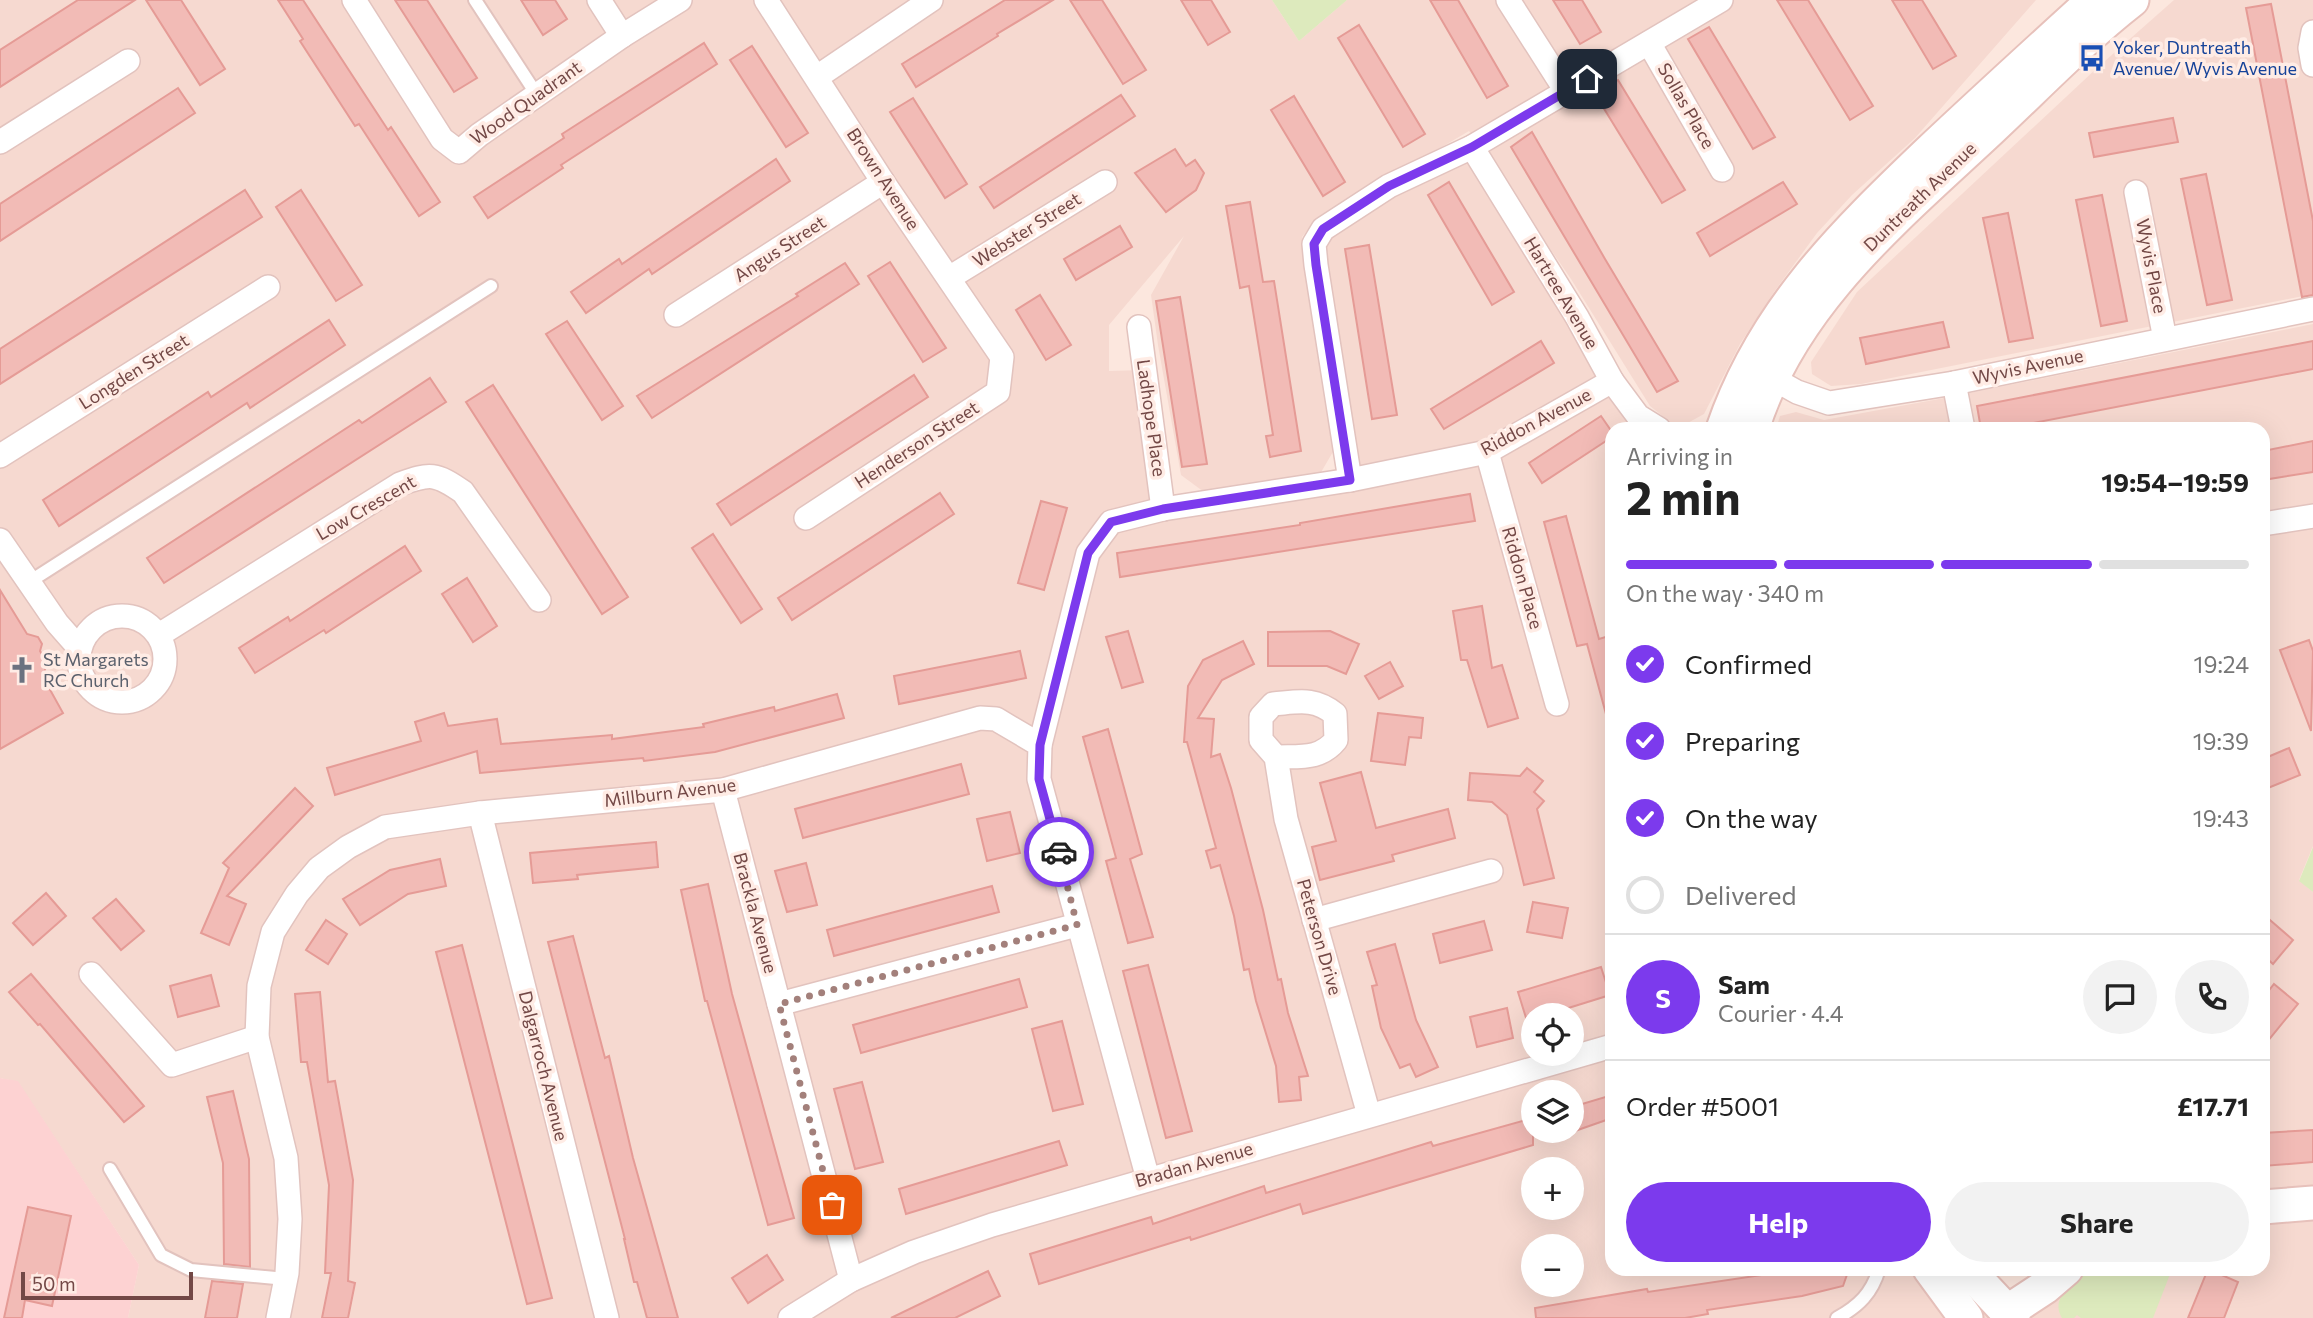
<!DOCTYPE html>
<meta charset="utf-8">
<style>
:root{--surface:#fff;--page:#f2f2f2;--text:#222;--muted:#767676;--line:#e0e0e0;--accent:#7c3aed}
body{margin:0;font-family:Commissioner,sans-serif;background:var(--page);color:var(--text);height:100vh;display:flex;flex-direction:column;font-size:26px;white-space:nowrap}
*{box-sizing:border-box;margin:0}
p{font-size:23px;color:var(--muted)}
.icon{flex:none;width:38px;height:38px;fill:none;stroke:currentColor;stroke-width:2;stroke-linecap:round;stroke-linejoin:round}
.map{position:relative;flex:1;overflow:hidden}
.sheet{position:absolute;left:1605px;top:422px;width:665px;height:854px;display:flex;flex-direction:column;background:var(--surface);border-radius:21px;box-shadow:0 7px 28px #0002}
.sheet>*{flex:none}
.controls{position:absolute;left:1521px;top:1003px;display:grid;gap:14px}
.controls a{display:grid;place-items:center;width:63px;height:63px;border-radius:50%;background:var(--surface);box-shadow:0 7px 28px #0002;font-size:35px}
.scale{position:absolute;left:21px;bottom:18px;width:172px;box-sizing:border-box;padding-left:7px;border:4px solid #734846;border-top:0;font-size:19px;line-height:24px;white-space:nowrap;color:#734846;-webkit-text-stroke:5px #ffece5;paint-order:stroke}
.pin{position:absolute;display:grid;place-items:center;width:60px;height:60px;color:#fff;margin:-30px;border-radius:14px;box-shadow:0 4px 10px #0006}
.courier{position:absolute;display:grid;place-items:center;width:70px;height:70px;margin:-35px;border:5px solid #7c3aed;border-radius:50%;background:#fff;color:#222;box-shadow:0 2px 9px #0007}
.overview em{font-style:normal;font-weight:700}
.overview div{display:flex;flex-direction:column-reverse}
.overview{display:flex;align-items:center;justify-content:space-between;height:119px;padding:0 21px}
h1{font-size:46px;font-weight:700;line-height:52px}
.bar{display:grid;grid-template-columns:repeat(4,1fr);gap:10px 7px;align-content:center;height:84px;padding:0 21px}
.bar i{height:9px;border-radius:5px;background:var(--line)}
.bar .on{background:var(--accent)}
.bar p{grid-column:span 4}
.line{display:flex;align-items:center;gap:18px;padding:0 21px;border-top:2px solid var(--line)}
.line div{flex:1}
.round{display:grid;place-items:center;flex:none;width:74px;height:74px;border-radius:37px;background:var(--page)}
ol{padding:0 21px;list-style:none}
li{display:flex;align-items:center;gap:21px;height:77px}
li p{margin-inline-start:auto}
li .icon{padding:7px;border-radius:50%;background:var(--accent);color:#fff;stroke-width:4}
li:last-child{color:var(--muted)}
li i{width:38px;height:38px;border:4px solid var(--line);border-radius:50%}
.action{display:flex;gap:14px;margin-top:auto;padding:14px 21px}
.action a{flex:1;height:80px;border-radius:42px;background:var(--accent);color:#fff;font-size:28px;font-weight:700;line-height:80px;text-align:center}
.action a+a{background:var(--page);color:var(--text)}
.map>svg:first-child{display:block}
.residential{fill:#f6d9d0;fill-rule:evenodd}
.commercial{fill:#fdd2d2}
.green{fill:#ddeabd}
.building{fill:#f2bbb6;stroke:#e59b96;stroke-width:2}
.lines{fill:none;stroke-linecap:round;stroke-linejoin:round}
.lane-casing{stroke:#e2c3be;stroke-width:16}
.street-casing{stroke:#e2c3be;stroke-width:26}
.secondary-casing{stroke:#e7c1bb;stroke-width:37}
.lane{stroke:#fff;stroke-width:12}
.street{stroke:#fff;stroke-width:23}
.secondary{stroke:#fff;stroke-width:33}
.done{stroke:#a3807b;stroke-width:7;stroke-dasharray:0 12.6}
.route{stroke:#7c3aed;stroke-width:9}
.labels{text-anchor:middle;stroke-width:7;stroke-linejoin:round;paint-order:stroke}
.transit-label{font-size:18px;fill:#164399;stroke:#ffece5;text-anchor:start}
.street-label{font-size:18px;fill:#734846;stroke:#ffece5}
.worship-label{font-size:18px;fill:#5b616d;stroke:#ffece5;text-anchor:start}
</style>
<div class="map">
<svg width="2313" height="1318" viewBox="0 0 2313 1318">
<rect width="100%" height="100%" fill="#fce7de"/>
<g class="residential">
<path d="M0,0H1272L1299,41L1347,0H2036L1915,138L1852,195L1817,233L1774,292L1740,344L1704,414L1684,425L1670,422L1650,406L1571,279L1469,131L1313,223L1302,237L1304,264L1334,450L1320,474L1204,492L1181,475L1158,345L1151,295L1184,236L1109,325V371L1145,370L1164,509L1350,480L1314,244L1472,147L1577,317L1659,429H1612V1269H1967L2007,1312L2066,1269H2263V1207L2313,1203V1318H128L139,1265L18,1082L0,1078ZM1533,1015H1572V1054H1533ZM1533,1092H1572V1130H1533ZM1533,1169H1572V1208H1533ZM1533,1246H1572V1284H1533Z"/>
<polygon points="2174,0 2313,0 2313,294 1861,384 1831,386 1812,374 1811,362 1857,292 2097,68"/>
<polygon points="2313,324 2313,846 2299,880 2313,892 2313,1187 2263,1191 2263,429 1776,429 1780,416 1796,412 1824,420 1950,397"/>
</g>
<polygon class="commercial" points="0,1078 18,1081 139,1265 128,1318 0,1318"/>
<g class="green">
<polygon points="1272,0 1347,0 1299,41"/>
<polygon points="2313,847 2313,892 2299,881"/>
<path d="M2094,1269H2172L2153,1318H2081L2077,1315L2074,1318H2062C2048,1296 2079,1279 2094,1269Z"/>
</g>
<g class="building">
<polygon points="78,0 135,0 0,87 0,50"/>
<polygon points="146,0 181,0 225,69 200,85"/>
<polygon points="278,0 303,0 388,130 391,127 440,202 419,216 359,124 355,126 300,41 303,39"/>
<polygon points="395,0 427,0 477,78 454,92"/>
<polygon points="521,0 555,0 567,19 543,35"/>
<polygon points="1005,0 1053,0 997,34 998,36 916,87 902,64"/>
<polygon points="1070,0 1102,0 1146,70 1123,84"/>
<polygon points="1181,0 1211,0 1230,32 1208,45"/>
<polygon points="1430,0 1458,0 1508,86 1487,98"/>
<polygon points="1553,0 1582,0 1601,32 1580,44"/>
<polygon points="1777,0 1808,0 1873,106 1850,120"/>
<polygon points="1892,0 1922,0 1956,56 1933,69"/>
<polygon points="2271,4 2313,221 2313,295 2302,297 2246,8"/>
<polygon points="1359,25 1425,134 1403,147 1338,38"/>
<polygon points="1709,27 1775,137 1753,149 1688,39"/>
<polygon points="704,43 717,64 561,165 563,168 488,218 474,197 564,138 562,134"/>
<polygon points="752,46 808,133 786,147 730,60"/>
<polygon points="1618,80 1685,190 1662,203 1595,94"/>
<polygon points="178,88 195,113 0,241 0,204"/>
<polygon points="1121,95 1135,116 994,208 980,187"/>
<polygon points="1294,96 1345,182 1323,196 1271,110"/>
<polygon points="913,98 967,184 945,198 890,112"/>
<polygon points="2173,118 2178,142 2094,157 2089,133"/>
<polygon points="1532,132 1605,259 1678,381 1657,392 1511,147"/>
<polygon points="1175,149 1186,166 1195,160 1204,173 1196,190 1166,212 1135,173"/>
<polygon points="776,159 790,181 652,274 649,269 586,313 571,292 619,259 622,264"/>
<polygon points="2206,174 2232,300 2207,305 2181,179"/>
<polygon points="1449,182 1514,292 1492,305 1428,195"/>
<polygon points="1783,182 1797,204 1710,256 1697,233"/>
<polygon points="245,190 262,217 0,384 0,349"/>
<polygon points="301,190 362,285 336,301 276,207"/>
<polygon points="2102,195 2127,321 2101,326 2076,200"/>
<polygon points="1250,202 1263,282 1274,281 1301,451 1270,457 1266,436 1273,435 1249,286 1240,288 1226,206"/>
<polygon points="2008,213 2033,338 2009,342 1983,218"/>
<polygon points="1120,226 1132,247 1076,280 1064,259"/>
<polygon points="1369,245 1397,415 1372,419 1345,249"/>
<polygon points="890,262 946,348 923,362 868,276"/>
<polygon points="845,263 859,284 652,418 637,396 798,296 796,294"/>
<polygon points="1040,295 1071,345 1046,360 1016,310"/>
<polygon points="1180,297 1207,464 1182,467 1156,301"/>
<polygon points="329,320 345,345 250,408 247,403 59,526 43,500 208,392 211,397"/>
<polygon points="567,321 623,406 602,420 546,334"/>
<polygon points="1943,322 1949,347 1866,364 1860,338"/>
<polygon points="1541,341 1554,363 1444,429 1431,409"/>
<polygon points="2313,341 2313,369 2002,429 1981,429 1977,406"/>
<polygon points="914,375 928,397 731,525 717,504"/>
<polygon points="430,378 446,402 164,583 147,558 359,420 362,423"/>
<polygon points="493,385 628,597 602,614 466,402"/>
<polygon points="1601,416 1612,432 1612,437 1542,483 1529,463"/>
<polygon points="2313,441 2313,472 2263,480 2263,451"/>
<polygon points="940,493 954,514 792,620 778,598"/>
<polygon points="1470,494 1475,521 1120,577 1117,553 1300,525 1300,523"/>
<polygon points="1041,501 1067,508 1044,590 1018,583"/>
<polygon points="1566,516 1599,639 1612,635 1612,713 1606,714 1587,644 1577,646 1544,522"/>
<polygon points="713,534 762,609 741,623 692,548"/>
<polygon points="405,546 421,571 326,633 324,630 255,673 239,648 288,617 290,621"/>
<polygon points="467,578 497,626 473,642 442,594"/>
<polygon points="0,590 27,634 38,637 42,644 40,651 47,662 43,677 63,713 0,749"/>
<polygon points="1482,606 1492,668 1502,665 1518,718 1488,727 1467,660 1461,660 1453,611"/>
<polygon points="1128,631 1143,682 1122,688 1106,637"/>
<polygon points="1330,631 1359,644 1346,674 1327,666 1268,666 1268,632"/>
<polygon points="2309,640 2313,651 2311,731 2280,650"/>
<polygon points="1243,641 1254,664 1222,680 1198,718 1214,719 1211,757 1220,754 1231,788 1263,910 1278,980 1281,979 1288,1013 1308,1076 1299,1077 1301,1100 1279,1102 1276,1066 1256,1001 1249,969 1244,970 1234,916 1220,865 1211,868 1206,851 1216,848 1187,742 1184,742 1188,686 1203,660"/>
<polygon points="1020,651 1026,678 899,704 894,676"/>
<polygon points="1390,662 1403,686 1379,699 1365,676"/>
<polygon points="837,694 844,718 715,752 644,761 643,758 480,773 477,751 335,795 327,768 421,741 415,722 444,713 448,726 497,719 501,744 612,735 612,739 704,727 703,724 774,707 775,711"/>
<polygon points="1378,713 1423,718 1421,738 1409,737 1405,765 1371,761"/>
<polygon points="1108,729 1142,854 1130,859 1153,937 1128,943 1106,861 1116,858 1083,737"/>
<polygon points="2289,748 2300,775 2263,790 2263,759"/>
<polygon points="961,764 969,794 803,838 795,809"/>
<polygon points="1527,768 1543,781 1534,792 1544,801 1537,809 1554,878 1524,885 1507,815 1492,802 1468,800 1470,773 1520,776"/>
<polygon points="1361,772 1376,828 1448,809 1455,838 1392,855 1394,861 1320,880 1312,847 1336,841 1320,783"/>
<polygon points="295,788 313,806 227,896 246,904 229,945 201,933 229,868 223,863"/>
<polygon points="1010,812 1020,853 987,861 977,819"/>
<polygon points="656,842 658,867 577,875 578,879 533,883 530,853"/>
<polygon points="440,859 446,886 408,894 360,925 343,899 390,870"/>
<polygon points="806,863 817,905 787,912 775,871"/>
<polygon points="708,884 732,994 794,1218 768,1225 707,1001 705,1001 681,890"/>
<polygon points="992,886 999,912 834,956 827,930"/>
<polygon points="46,893 66,916 33,945 13,923"/>
<polygon points="116,899 144,931 121,950 93,918"/>
<polygon points="1533,902 1568,908 1562,938 1527,932"/>
<polygon points="2263,914 2293,940 2273,964 2263,955"/>
<polygon points="326,920 347,934 328,964 306,950"/>
<polygon points="1484,921 1492,950 1440,963 1433,934"/>
<polygon points="573,936 605,1058 609,1056 633,1158 678,1318 647,1318 637,1282 634,1282 624,1239 625,1239 548,942"/>
<polygon points="1395,944 1416,1020 1438,1067 1416,1077 1410,1064 1400,1068 1381,1028 1372,986 1377,985 1367,952"/>
<polygon points="462,945 552,1298 527,1304 436,952"/>
<polygon points="1148,965 1192,1131 1166,1138 1123,971"/>
<polygon points="1601,967 1610,995 1546,1015 1533,1015 1533,1019 1527,1021 1518,992"/>
<polygon points="31,974 144,1106 124,1122 40,1024 38,1025 9,992"/>
<polygon points="211,975 219,1006 178,1017 170,986"/>
<polygon points="1019,979 1027,1007 861,1053 853,1025"/>
<polygon points="2274,984 2298,1004 2263,1047 2263,998"/>
<polygon points="320,992 328,1082 335,1081 353,1180 348,1281 355,1283 348,1318 322,1318 331,1273 325,1273 329,1185 307,1062 301,1062 295,994"/>
<polygon points="1507,1008 1513,1038 1477,1047 1470,1017"/>
<polygon points="1062,1021 1083,1104 1053,1111 1032,1029"/>
<polygon points="862,1082 883,1162 855,1169 834,1089"/>
<polygon points="233,1091 249,1159 250,1267 224,1264 223,1163 207,1097"/>
<polygon points="1612,1095 1612,1118 1572,1132 1572,1107"/>
<polygon points="1533,1118 1533,1145 1303,1214 1300,1204 1191,1240 1190,1237 1039,1284 1030,1254 1151,1217 1153,1224 1264,1186 1266,1193 1431,1142 1433,1146"/>
<polygon points="2313,1130 2313,1162 2263,1166 2263,1133"/>
<polygon points="1059,1141 1067,1165 906,1214 899,1189"/>
<polygon points="28,1207 71,1216 52,1306 25,1300 22,1318 4,1318"/>
<polygon points="767,1255 783,1280 748,1303 732,1278"/>
<polygon points="1801,1269 1849,1269 1843,1286 1802,1296 1707,1310 1708,1314 1685,1318 1536,1318 1535,1308 1647,1289 1648,1292"/>
<polygon points="2208,1269 2238,1282 2224,1318 2188,1318"/>
<polygon points="988,1271 1000,1296 955,1318 891,1318"/>
<polygon points="212,1281 243,1284 237,1318 205,1318"/>
</g>
<g class="lines">
<defs>
<g id="lane">
<polyline points="475,0 537,95"/>
<polyline points="29,582 491,286"/>
<polyline points="110,1169 161,1255 191,1270 286,1279"/>
<path d="M1837,1318C1859,1306 1872,1293 1879,1269"/>
</g>
<g id="street">
<polyline points="354,0 442,139 459,152 479,135 622,36 680,0"/>
<polyline points="599,0 622,36"/>
<polyline points="766,0 883,182 1002,357 998,392 806,518"/>
<polyline points="1508,0 1566,91"/>
<polyline points="2313,32 2310,48 2313,65"/>
<polyline points="1649,43 1722,170"/>
<polyline points="817,77 931,0"/>
<polyline points="0,142 128,61"/>
<polyline points="1472,147 1577,317 1612,381 1638,416 1659,429"/>
<polyline points="2136,192 2165,339"/>
<polyline points="949,278 1105,182"/>
<polyline points="676,315 883,182"/>
<polyline points="1139,327 1163,509"/>
<polyline points="1761,372 1797,392 1829,403 1954,383 2313,309"/>
<polyline points="1954,383 1963,429"/>
<polyline points="1487,452 1557,704"/>
<polyline points="0,456 268,287"/>
<polyline points="1350,480 1316,265 1314,244 1323,229 1389,186 1472,147 1721,0"/>
<polyline points="2263,524 2313,516"/>
<polyline points="0,540 57,623 79,648"/>
<circle cx="122" cy="659" r="43"/>
<path d="M159,635L400,484C430,473 436,473 463,492L539,600"/>
<polyline points="1040,745 1088,553 1111,522 1163,509 1350,480 1487,452 1612,381"/>
<path d="M1276,757C1300,756 1320,760 1336,740L1335,714C1314,697 1298,702 1273,704L1261,717V740L1276,757L1286,819L1369,1115"/>
<polyline points="723,790 851,1280"/>
<polyline points="480,813 607,1318"/>
<polyline points="1314,920 1491,871"/>
<polyline points="91,974 172,1065 257,1037"/>
<polyline points="779,1004 1077,925"/>
<polyline points="278,1318 287,1273 290,1219 286,1158 257,1037 259,986 273,932 297,894 319,868 348,847 385,827 480,813 723,790 980,718 996,719 1040,745 1039,779 1148,1179"/>
<polyline points="790,1318 851,1280 914,1252 992,1225 1612,1046"/>
</g>
<g id="secondary">
<path d="M1723,429C1763,312 1843,234 1930,151C1984,100 2039,50 2094,0"/>
<path d="M1752,429C1791,302 1898,216 1991,129C2037,86 2082,39 2132,0"/>
<polyline points="2263,1207 2313,1203"/>
<polyline points="1930,1269 1966,1318"/>
<polyline points="1967,1269 2013,1318"/>
<polyline points="2007,1312 2045,1287 2066,1269"/>
</g>
</defs>
<use href="#lane" class="lane-casing"/>
<use href="#street" class="street-casing"/>
<use href="#secondary" class="secondary-casing"/>
<use href="#lane" class="lane"/>
<use href="#street" class="street"/>
<use href="#secondary" class="secondary"/>
</g>
<g class="lines">
<polyline class="done" points="832,1205 779,1004 1077,925 1059,852"/>
<polyline class="route" points="1059,852 1039,779 1040,745 1088,553 1111,522 1163,509 1350,480 1316,265 1314,244 1323,229 1389,186 1472,147 1587,79"/>
</g>
<defs>
<symbol id="bus-bare" viewBox="-9 -9 18 18"><path d="M-5-6H5V4H4V6H2V4H-2V6H-4V4H-5ZM-3.5-4V0h7V-4ZM-3.5 1.2v1.5H-2V1.2ZM2 1.2v1.5H3.5V1.2Z" fill="#1a4fb4" stroke="#ffece5" stroke-width="2.5" paint-order="stroke"/></symbol>
<symbol id="church-bare" viewBox="-9 -9 18 18"><path d="M-1.2-6h2.4v3.5h3.3v2.4h-3.3V6h-2.4V-.1h-3.3v-2.4h3.3Z" fill="#6b7280" stroke="#ffece5" stroke-width="2.5" paint-order="stroke"/></symbol>
</defs>
<g fill-rule="evenodd">
<use href="#bus-bare" x="2073" y="39" width="38" height="38"/>
<use href="#church-bare" x="3" y="651" width="38" height="38"/>
</g>
<g class="labels">
<g class="transit-label">
<text x="2113" y="54">Yoker, Duntreath<tspan x="2113" dy="21">Avenue/ Wyvis Avenue</tspan></text>
</g>
<g class="street-label">
<text transform="translate(526 103) rotate(-35)" y="6">Wood Quadrant</text>
<text transform="translate(1686 106) rotate(60)" y="6">Sollas Place</text>
<text transform="translate(883 179) rotate(57)" y="6">Brown Avenue</text>
<text transform="translate(1920 197) rotate(-44)" y="6">Duntreath Avenue</text>
<text transform="translate(1027 230) rotate(-32)" y="6">Webster Street</text>
<text transform="translate(780 249) rotate(-33)" y="6">Angus Street</text>
<text transform="translate(2151 266) rotate(79)" y="6">Wyvis Place</text>
<text transform="translate(1561 293) rotate(59)" y="6">Hartree Avenue</text>
<text transform="translate(2028 367) rotate(-12)" y="6">Wyvis Avenue</text>
<text transform="translate(134 372) rotate(-32)" y="6">Longden Street</text>
<text transform="translate(1151 418) rotate(82)" y="6">Ladhope Place</text>
<text transform="translate(1536 422) rotate(-28)" y="6">Riddon Avenue</text>
<text transform="translate(917 445) rotate(-33)" y="6">Henderson Street</text>
<text transform="translate(366 508) rotate(-30)" y="6">Low Crescent</text>
<text transform="translate(1522 578) rotate(74)" y="6">Riddon Place</text>
<text transform="translate(670 793) rotate(-7)" y="6">Millburn Avenue</text>
<text transform="translate(755 913) rotate(75)" y="6">Brackla Avenue</text>
<text transform="translate(1319 937) rotate(74)" y="6">Peterson Drive</text>
<text transform="translate(543 1066) rotate(76)" y="6">Dalgarroch Avenue</text>
<text transform="translate(1194 1165) rotate(-16)" y="6">Bradan Avenue</text>
</g>
<g class="worship-label">
<text x="43" y="666">St Margarets<tspan x="43" dy="21">RC Church</tspan></text>
</g>
</g>
</svg>
<div class="controls">
<a><svg class="icon" aria-label="locate" viewBox="0 0 24 24"><circle cx="12" cy="12" r="6"/><path d="M12 2v4M12 18v4M2 12h4M18 12h4"/></svg></a>
<a><svg class="icon" aria-label="layers" viewBox="0 0 24 24"><path d="M12 4l9 5-9 5-9-5zM3 14l9 5 9-5"/></svg></a>
<a>+</a>
<a>−</a>
</div>
<div class="scale">50 m</div>
<div class="pin" style="left:832px;top:1205px;background:#ea580c"><svg class="icon" aria-label="bag" viewBox="0 0 24 24"><path d="M5 8h14l-1 12H6zM9 8a3 3 0 0 1 6 0"/></svg></div>
<div class="pin" style="left:1587px;top:79px;background:#1f2937"><svg class="icon" aria-label="home" viewBox="0 0 24 24"><path d="M3 11l9-7 9 7M6 9v11h12V9"/></svg></div>
<div class="courier" style="left:1059px;top:852px"><svg class="icon" aria-label="car" viewBox="0 0 24 24"><path d="M5 17H2v-5l4-1 3-4h7l3 4 3 1v5h-3M9 17h6M6 11h13"/><circle cx="7" cy="17" r="2"/><circle cx="17" cy="17" r="2"/></svg></div>
<section class="sheet">
<div class="overview"><div><h1>2 min</h1><p>Arriving in</p></div><em>19:54–19:59</em></div>
<div class="bar"><i class="on"></i><i class="on"></i><i class="on"></i><i></i><p>On the way · 340 m</p></div>
<ol>
<li><svg class="icon" aria-label="check" viewBox="0 0 24 24"><path d="M5 12l5 5 9-10"/></svg>Confirmed<p>19:24</p></li>
<li><svg class="icon" aria-label="check" viewBox="0 0 24 24"><path d="M5 12l5 5 9-10"/></svg>Preparing<p>19:39</p></li>
<li><svg class="icon" aria-label="check" viewBox="0 0 24 24"><path d="M5 12l5 5 9-10"/></svg>On the way<p>19:43</p></li>
<li><i></i>Delivered</li>
</ol>
<div class="line" style="height:126px"><b class="round" style="background:var(--accent);color:#fff">S</b><div><b>Sam</b><p>Courier · 4.4</p></div><a class="round"><svg class="icon" aria-label="chat" viewBox="0 0 24 24"><path d="M4 5h16v11H9l-5 4z"/></svg></a><a class="round"><svg class="icon" aria-label="phone" viewBox="0 0 24 24"><path d="M5 4h4l2 5-3 2q2 4 5 5l2-3 5 2v4C11 20 4 13 5 4z"/></svg></a></div>
<div class="line" style="height:91px"><div>Order #5001</div><b>£17.71</b></div>
<div class="action"><a>Help</a><a>Share</a></div>
</section>
</div>
